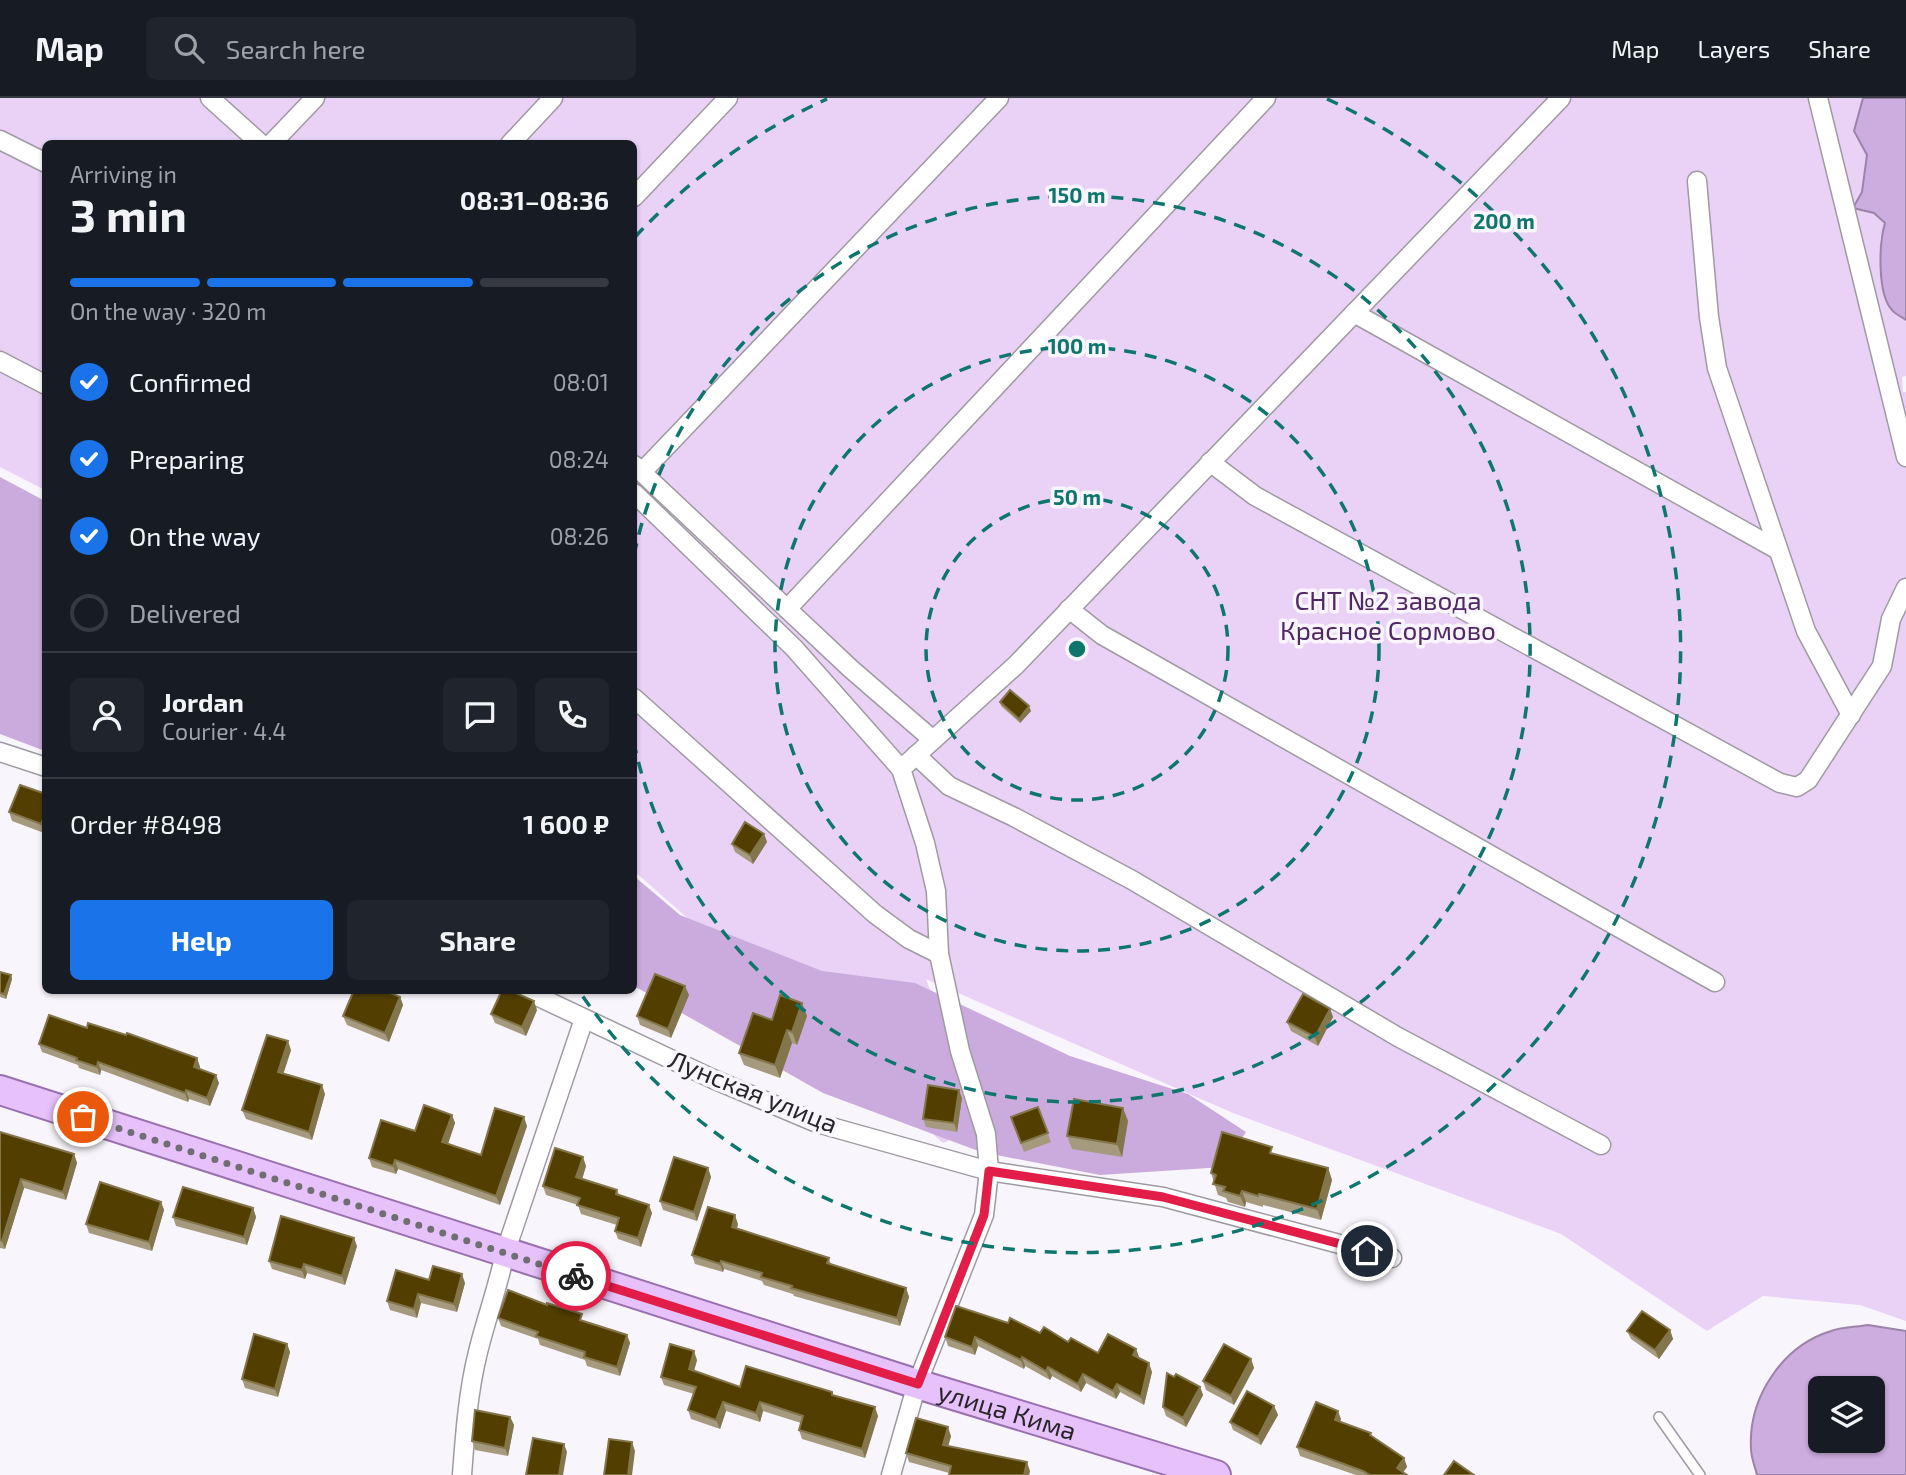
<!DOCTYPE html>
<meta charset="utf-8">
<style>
:root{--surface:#171b24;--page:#20242c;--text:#f1f3f6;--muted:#9ea1a6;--line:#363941;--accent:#1a73e8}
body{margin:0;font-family:"Exo 2",sans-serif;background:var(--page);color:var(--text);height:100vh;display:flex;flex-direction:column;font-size:26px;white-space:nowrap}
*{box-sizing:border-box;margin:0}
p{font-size:23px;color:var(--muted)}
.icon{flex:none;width:38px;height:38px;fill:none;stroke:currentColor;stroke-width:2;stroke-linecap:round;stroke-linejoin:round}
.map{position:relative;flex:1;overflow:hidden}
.drawer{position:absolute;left:42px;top:42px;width:595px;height:854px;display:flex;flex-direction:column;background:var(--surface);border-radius:10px;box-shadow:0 2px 5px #0004}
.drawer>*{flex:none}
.buttons{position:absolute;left:1808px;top:1278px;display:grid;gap:14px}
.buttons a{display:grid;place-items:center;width:77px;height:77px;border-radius:10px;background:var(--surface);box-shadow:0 2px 5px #0004;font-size:35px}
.pin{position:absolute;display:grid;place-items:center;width:60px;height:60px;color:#fff;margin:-30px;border:4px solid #fff;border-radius:50%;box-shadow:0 2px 7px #0007}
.courier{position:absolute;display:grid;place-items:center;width:70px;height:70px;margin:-35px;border:5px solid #e11d48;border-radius:50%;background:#fff;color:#222;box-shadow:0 2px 9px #0007}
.headline em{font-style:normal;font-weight:700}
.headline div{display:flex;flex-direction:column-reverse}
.headline{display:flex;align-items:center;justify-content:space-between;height:119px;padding:0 28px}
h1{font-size:46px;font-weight:700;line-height:52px}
.bar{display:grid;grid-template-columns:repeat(4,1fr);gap:10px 7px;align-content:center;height:84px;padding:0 28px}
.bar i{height:9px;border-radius:5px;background:var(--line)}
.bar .active{background:var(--accent)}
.bar p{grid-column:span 4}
.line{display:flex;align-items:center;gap:18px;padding:0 28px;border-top:2px solid var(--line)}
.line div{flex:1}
.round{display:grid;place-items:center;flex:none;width:74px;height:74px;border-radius:10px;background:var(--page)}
ol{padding:0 28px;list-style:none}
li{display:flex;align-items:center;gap:21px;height:77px}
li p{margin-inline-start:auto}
li .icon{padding:7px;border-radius:50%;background:var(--accent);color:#fff;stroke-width:4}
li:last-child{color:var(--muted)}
li i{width:38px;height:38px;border:4px solid var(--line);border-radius:50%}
.cta{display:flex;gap:14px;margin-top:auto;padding:14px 28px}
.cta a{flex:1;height:80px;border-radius:10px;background:var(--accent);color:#fff;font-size:28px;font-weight:700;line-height:80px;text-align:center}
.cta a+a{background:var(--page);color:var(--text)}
header{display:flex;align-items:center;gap:42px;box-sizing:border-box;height:98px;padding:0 35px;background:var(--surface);border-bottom:2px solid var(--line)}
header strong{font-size:33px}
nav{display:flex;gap:38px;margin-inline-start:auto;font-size:24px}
.search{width:490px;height:63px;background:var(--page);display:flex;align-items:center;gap:18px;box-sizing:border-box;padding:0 24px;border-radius:10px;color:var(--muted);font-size:26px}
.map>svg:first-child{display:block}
.green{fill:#e9d2f6}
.forest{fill:#cbabdd}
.water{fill:#cdacdf;stroke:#9b84a8;stroke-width:2;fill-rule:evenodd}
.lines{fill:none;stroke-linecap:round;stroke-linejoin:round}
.service-casing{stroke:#9f9aa2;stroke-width:12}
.minor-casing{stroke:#9f9aa2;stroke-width:21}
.primary-casing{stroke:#9870ae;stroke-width:32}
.service{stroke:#fff;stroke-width:9}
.minor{stroke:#fff;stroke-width:18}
.primary{stroke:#e6c1fa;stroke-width:28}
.wall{fill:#a69a7e}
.shaded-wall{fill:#84764c}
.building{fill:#523f00;stroke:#84764c;stroke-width:2}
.done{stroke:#706e72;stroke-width:7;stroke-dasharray:0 12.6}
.route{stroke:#e11d48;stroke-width:9}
.ring{fill:none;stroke:#0f766e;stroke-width:3.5;stroke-dasharray:12 9}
.labels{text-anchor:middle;stroke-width:7;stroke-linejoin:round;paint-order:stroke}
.park-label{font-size:26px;fill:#502864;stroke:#f9f5fc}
.street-label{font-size:26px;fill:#272528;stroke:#f9f5fc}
.centre{fill:#0f766e;stroke:#f9f5fc;stroke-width:3.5}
.ring-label{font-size:21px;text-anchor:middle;font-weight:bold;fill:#0f766e;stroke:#f9f5fc;stroke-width:7;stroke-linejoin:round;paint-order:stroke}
</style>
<header>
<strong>Map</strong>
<div class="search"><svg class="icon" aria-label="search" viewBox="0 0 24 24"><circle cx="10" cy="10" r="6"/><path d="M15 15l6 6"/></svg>Search here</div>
<nav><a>Map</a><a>Layers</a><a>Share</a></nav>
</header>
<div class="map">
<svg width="1906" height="1377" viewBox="0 0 1906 1377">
<rect width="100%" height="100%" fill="#f9f5fc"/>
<polygon class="green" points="0,0 1863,0 1854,33 1867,57 1862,94 1853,110 1874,115 1885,125 1880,141 1892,213 1906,222 1906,278 1902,279 1903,294 1906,294 1906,1223 1860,1207 1763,1198 1707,1233 1561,1136 1233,1015 926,881 983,1027 943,1045 634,773 634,46 46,46 45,392 0,369"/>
<g class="forest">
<polygon points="0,379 45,403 45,653 0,636"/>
<polygon points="634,778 680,817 822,873 915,885 1070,958 1188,996 1246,1034 1224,1069 1100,1077 981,1054 823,995 634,888"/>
</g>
<g class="water">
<path d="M1863,0H1906V222C1902,219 1895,216 1892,212C1877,196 1879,145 1885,125L1874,115L1853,110L1862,94L1867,57L1854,33Z"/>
<path d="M1868,1227L1906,1233V1377H1757C1755,1369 1751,1359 1751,1351C1748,1300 1782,1248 1831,1233C1842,1229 1856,1229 1868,1227ZM1820,1290H1872V1342H1820Z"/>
</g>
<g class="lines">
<defs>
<polyline id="service" points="1659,1319 1700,1377"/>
<g id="minor">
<polyline points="210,0 261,46"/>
<polyline points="1818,0 1906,359"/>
<polyline points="0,42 46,65"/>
<polyline points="271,46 315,0"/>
<polyline points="510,46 553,0"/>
<polyline points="1697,83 1709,219 1717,270 1806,533 1851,617"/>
<polyline points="634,99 728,0"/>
<polyline points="1354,215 1778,452"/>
<polyline points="0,263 46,287"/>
<polyline points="1210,364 1255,398 1780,685 1797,689 1808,682 1882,568 1891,521 1906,490"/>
<polyline points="634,367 851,571 933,642"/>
<polyline points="642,374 999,0"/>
<polyline points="634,395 794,550 901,671 925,745 936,793 939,856 960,953 986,1036 989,1073 984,1117 917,1286 891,1377"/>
<polyline points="787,511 1266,0"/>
<polyline points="1069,511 1102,537 1715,884"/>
<polyline points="634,600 875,816 909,841 939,856"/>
<polyline points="0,654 46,669"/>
<polyline points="916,657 949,688 1014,719 1132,782 1398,939 1601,1047"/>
<polyline points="901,671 1016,567 1561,0"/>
<polyline points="524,892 713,981 817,1025 989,1073 1163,1099 1392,1160"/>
<path d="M462,1377C465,1336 468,1294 478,1254C486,1221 498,1189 505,1155L584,921"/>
</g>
<g id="primary">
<path id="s1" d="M0,992L917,1286L1216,1377"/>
</g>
</defs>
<use href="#service" class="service-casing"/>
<use href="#minor" class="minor-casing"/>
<use href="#primary" class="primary-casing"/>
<use href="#service" class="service"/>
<use href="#minor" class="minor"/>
<use href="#primary" class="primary"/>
</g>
<g class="wall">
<polygon points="1000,604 1031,613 1020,625 1001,608"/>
<polygon points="46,696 46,730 44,735 12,723 9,714"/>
<polygon points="764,736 767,744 753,766 735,754 732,746"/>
<polygon points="0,874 11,877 12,881 6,901 0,899"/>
<polygon points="689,897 671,940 640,927 637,918"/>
<polygon points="400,899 403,907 389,944 347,927 343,918"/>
<polygon points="802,905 807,918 797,947 792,945 780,980 744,967 739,955 772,922"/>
<polygon points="1330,911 1333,919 1318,948 1291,933 1287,924"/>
<polygon points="537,912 526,938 495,925 491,916"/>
<polygon points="87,930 197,960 200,969 200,971 219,985 210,1008 189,1001 188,1004 101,972 100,977 79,970 78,967 42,954 39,946"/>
<polygon points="291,952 283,976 325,996 312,1042 246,1021 242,1012"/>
<polygon points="962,1000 957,1034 926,1029 923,1021"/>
<polygon points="1038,1009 1051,1044 1024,1054 1011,1019"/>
<polygon points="1123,1010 1128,1023 1122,1059 1072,1051 1067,1038"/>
<polygon points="452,1017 455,1025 448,1045 481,1057 527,1028 500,1107 398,1071 396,1076 372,1069 369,1060 415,1033"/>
<polygon points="0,1034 74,1056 77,1065 66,1102 24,1090 5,1151 0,1150"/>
<polygon points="1275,1056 1328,1070 1332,1082 1321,1122 1263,1107 1263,1109 1246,1104 1245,1109 1228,1104 1226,1100 1218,1097 1211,1075"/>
<polygon points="586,1068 582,1081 617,1092 619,1097 652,1115 641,1149 618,1141 615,1133 617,1127 581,1116 578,1107 546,1097 543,1088"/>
<polygon points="708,1070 711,1079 697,1123 663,1112 660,1103"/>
<polygon points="161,1104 164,1112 152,1153 89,1135 86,1126"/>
<polygon points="253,1110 256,1119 247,1147 176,1128 173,1119"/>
<polygon points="738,1126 737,1130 829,1160 831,1167 906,1190 909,1199 900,1228 794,1198 793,1196 764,1187 762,1183 724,1171 723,1174 695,1166 692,1157"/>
<polygon points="357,1148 345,1187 307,1175 305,1181 272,1171 269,1163"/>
<polygon points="429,1182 465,1185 457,1214 421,1205 417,1220 390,1212 387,1203"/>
<polygon points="498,1220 585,1223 627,1237 630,1245 620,1278 587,1268 585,1262 540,1247 538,1241 501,1228"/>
<polygon points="1670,1232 1673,1241 1659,1261 1631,1241 1627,1233"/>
<polygon points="1040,1235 1098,1255 1136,1251 1139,1260 1152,1274 1144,1307 1120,1294 1116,1301 1086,1285 1081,1294 1052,1278 1050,1282 1025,1268 1024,1271 978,1248 975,1257 948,1248 945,1239"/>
<polygon points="287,1246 290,1254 278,1299 245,1290 242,1281"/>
<polygon points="1251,1261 1254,1270 1234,1307 1206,1292 1203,1283"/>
<polygon points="697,1262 694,1273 740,1289 834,1297 878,1318 865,1360 802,1341 799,1332 801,1325 763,1313 760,1324 726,1313 720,1331 691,1321 688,1312 694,1296 664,1287 661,1279"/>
<polygon points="1174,1279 1200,1289 1203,1297 1186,1329 1166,1318 1163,1309"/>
<polygon points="1274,1308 1278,1317 1261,1347 1233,1332 1230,1324"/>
<polygon points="510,1319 514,1327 508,1358 475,1352 472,1343"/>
<polygon points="1341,1321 1340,1324 1372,1339 1404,1360 1407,1369 1403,1374 1407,1377 1356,1377 1300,1358 1297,1349"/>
<polygon points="951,1338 948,1348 1030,1373 1029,1377 949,1377 949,1375 909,1364 906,1355"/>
</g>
<g class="shaded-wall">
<polygon points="1029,608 1031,613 1020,625 1019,621"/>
<polygon points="46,713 46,730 44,735 41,726"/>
<polygon points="764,736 767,744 753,766 750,757"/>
<polygon points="11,877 12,881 6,901 4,896"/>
<polygon points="685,888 689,897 671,940 668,931"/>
<polygon points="400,899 403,907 389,944 385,935"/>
<polygon points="534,903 537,912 526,938 522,929"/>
<polygon points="802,905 807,918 797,947 792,934"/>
<polygon points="1330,911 1333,919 1318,948 1315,939"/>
<polygon points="787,932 792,945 780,980 775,967"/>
<polygon points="288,943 291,952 281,983 278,974"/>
<polygon points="197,960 200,969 197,977 194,969"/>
<polygon points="98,964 101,972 100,977 97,969"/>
<polygon points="216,977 219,985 210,1008 207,1000"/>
<polygon points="322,987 325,996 312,1042 309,1034"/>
<polygon points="186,992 189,1001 188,1004 185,995"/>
<polygon points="959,992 962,1000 957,1034 954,1025"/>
<polygon points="1123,1010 1128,1023 1122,1059 1117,1046"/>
<polygon points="452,1017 455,1025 446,1052 442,1044"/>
<polygon points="524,1019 527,1028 500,1107 496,1098"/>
<polygon points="74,1056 77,1065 66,1102 63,1094"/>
<polygon points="583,1059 586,1068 580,1088 576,1079"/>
<polygon points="395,1062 398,1071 396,1076 393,1068"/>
<polygon points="708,1070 711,1079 697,1123 694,1114"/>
<polygon points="1328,1070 1332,1082 1321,1122 1317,1111"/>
<polygon points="21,1081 24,1090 5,1151 2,1143"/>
<polygon points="1242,1093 1246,1104 1245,1109 1240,1098"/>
<polygon points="161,1104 164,1112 152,1153 149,1144"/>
<polygon points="649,1107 652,1115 641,1149 638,1140"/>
<polygon points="253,1110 256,1119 247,1147 244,1139"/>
<polygon points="735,1117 738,1126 735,1137 732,1129"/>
<polygon points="354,1140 357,1148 345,1187 342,1178"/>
<polygon points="721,1163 724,1171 723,1174 720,1166"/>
<polygon points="304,1166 307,1175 305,1181 302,1172"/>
<polygon points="462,1176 465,1185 457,1214 454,1206"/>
<polygon points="906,1190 909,1199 900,1228 897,1220"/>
<polygon points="418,1196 421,1205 417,1220 414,1211"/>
<polygon points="1670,1232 1673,1241 1659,1261 1655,1252"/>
<polygon points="627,1237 630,1245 620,1278 617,1269"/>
<polygon points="975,1239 978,1248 975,1257 972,1249"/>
<polygon points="287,1246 290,1254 278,1299 275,1291"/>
<polygon points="1136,1251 1139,1259 1136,1265 1133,1257"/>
<polygon points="694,1253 697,1262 692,1280 689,1271"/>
<polygon points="1022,1259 1025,1268 1024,1271 1021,1262"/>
<polygon points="1251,1261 1254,1270 1234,1307 1231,1298"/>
<polygon points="1149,1265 1152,1274 1144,1307 1141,1299"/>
<polygon points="1048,1269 1052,1278 1050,1282 1046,1273"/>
<polygon points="1083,1276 1086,1285 1081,1294 1078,1286"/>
<polygon points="1117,1286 1120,1294 1116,1301 1113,1293"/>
<polygon points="1200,1289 1203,1297 1186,1329 1183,1320"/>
<polygon points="723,1304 726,1313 720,1331 716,1322"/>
<polygon points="760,1304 763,1313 760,1324 756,1315"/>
<polygon points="1274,1308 1278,1317 1261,1347 1258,1339"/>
<polygon points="875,1309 878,1318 865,1360 862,1351"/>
<polygon points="1338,1313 1341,1321 1338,1330 1335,1322"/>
<polygon points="510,1319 514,1327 508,1358 505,1350"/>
<polygon points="948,1329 951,1338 946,1356 943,1347"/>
<polygon points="632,1344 635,1353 632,1377 628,1377"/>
<polygon points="564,1346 567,1354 563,1377 559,1377"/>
<polygon points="1404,1360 1407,1369 1401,1377 1397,1370"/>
<polygon points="1027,1364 1030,1373 1029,1377 1024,1377"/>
</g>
<g class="building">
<polygon points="1010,592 1029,608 1019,621 1000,604"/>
<polygon points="20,687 46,696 46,713 41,726 9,714"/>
<polygon points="745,724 764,736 750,757 732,746"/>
<polygon points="0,874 11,877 4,896 0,895"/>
<polygon points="655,876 685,888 668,931 637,918"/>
<polygon points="354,892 384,892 400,899 385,935 343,918"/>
<polygon points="502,892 509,892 534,903 522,929 491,916"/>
<polygon points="1303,896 1330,911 1315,939 1287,924"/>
<polygon points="780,897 802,905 792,934 787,932 775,967 739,955 753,915 772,922"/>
<polygon points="49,917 87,930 88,925 126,937 127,935 197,960 194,969 216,977 207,1000 186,992 185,995 98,964 97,969 76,962 77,960 39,946"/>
<polygon points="267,937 288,943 278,974 322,987 309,1034 242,1012"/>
<polygon points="928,987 959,992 954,1025 923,1021"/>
<polygon points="1074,1001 1123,1010 1117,1046 1067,1038"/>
<polygon points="424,1007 452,1017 442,1044 481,1057 495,1010 524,1019 496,1098 395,1062 393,1068 369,1060 381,1022 415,1033"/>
<polygon points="1038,1009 1048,1035 1021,1045 1011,1019"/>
<polygon points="0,1034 74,1056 63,1094 21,1081 2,1143 0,1142"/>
<polygon points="1222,1034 1272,1049 1270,1055 1328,1070 1317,1111 1259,1096 1258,1098 1242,1093 1240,1098 1223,1093 1225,1089 1213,1086 1216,1077 1211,1075"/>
<polygon points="555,1050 583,1059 576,1079 617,1092 616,1096 649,1107 638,1140 615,1133 619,1120 577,1107 580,1100 543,1088"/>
<polygon points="674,1059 708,1070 694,1114 660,1103"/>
<polygon points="100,1084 161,1104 149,1144 86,1126"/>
<polygon points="183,1089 253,1110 244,1139 173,1119"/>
<polygon points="708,1109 735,1117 732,1129 829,1160 827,1165 906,1190 897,1220 791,1190 792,1188 761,1179 762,1175 721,1163 720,1166 692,1157"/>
<polygon points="281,1118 354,1140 342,1178 304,1166 302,1172 269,1163"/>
<polygon points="433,1168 462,1176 454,1206 418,1196 414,1211 387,1203 396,1172 429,1182"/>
<polygon points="508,1192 547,1207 547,1205 582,1216 580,1222 627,1237 617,1269 584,1259 585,1254 536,1238 538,1234 498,1220"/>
<polygon points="956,1208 1008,1225 1010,1220 1040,1235 1044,1229 1068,1244 1071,1240 1098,1255 1108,1236 1136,1251 1133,1257 1149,1265 1141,1299 1117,1286 1113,1293 1083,1276 1078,1286 1048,1269 1046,1273 1022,1259 1021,1262 975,1239 972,1249 945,1239"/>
<polygon points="1642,1213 1670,1232 1655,1252 1627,1233"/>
<polygon points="254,1236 287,1246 275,1291 242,1281"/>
<polygon points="670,1246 694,1253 689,1271 740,1289 746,1268 832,1294 832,1297 875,1309 862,1351 799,1332 803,1318 760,1304 756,1315 723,1304 716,1322 688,1312 696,1289 661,1279"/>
<polygon points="1224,1246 1251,1261 1231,1298 1203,1283"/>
<polygon points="1167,1275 1174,1279 1176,1276 1200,1289 1183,1320 1163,1309"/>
<polygon points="1247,1293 1274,1308 1258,1339 1230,1324"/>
<polygon points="1316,1304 1338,1313 1335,1322 1371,1335 1370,1337 1404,1360 1397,1370 1407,1377 1370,1377 1363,1373 1297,1349"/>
<polygon points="475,1312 510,1319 505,1350 472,1343"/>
<polygon points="916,1320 948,1329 943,1347 1027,1364 1024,1377 949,1377 951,1368 906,1355"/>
<polygon points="533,1340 564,1346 559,1377 526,1377"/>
<polygon points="609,1341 632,1344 628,1377 604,1377"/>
<polygon points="1454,1363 1474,1377 1444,1377"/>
</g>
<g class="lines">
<polyline class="done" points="83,1019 576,1178"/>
<polyline class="route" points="576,1178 918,1286 984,1117 989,1073 1163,1099 1367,1153"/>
</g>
<g class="ring">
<circle cx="1077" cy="551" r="151"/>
<circle cx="1077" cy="551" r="302"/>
<path d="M634 457A453 453 0 1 1 634 645"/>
<path d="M635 139A604 604 0 0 1 827 1M1327 1A604 604 0 1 1 579 893"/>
</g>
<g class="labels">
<g class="park-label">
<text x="1388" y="512">СНТ №2 завода<tspan x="1388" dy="30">Красное Сормово</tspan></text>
</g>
<g class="street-label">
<text transform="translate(753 994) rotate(22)" y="9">Лунская улица</text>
<text dy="9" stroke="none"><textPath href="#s1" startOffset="1057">улица Кима</textPath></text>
</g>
</g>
<circle cx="1077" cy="551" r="10" class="centre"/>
<g class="ring-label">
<text x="1077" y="105">150 m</text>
<text x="1504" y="131">200 m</text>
<text x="1077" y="256">100 m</text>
<text x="1077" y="407">50 m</text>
</g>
</svg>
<div class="buttons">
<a><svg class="icon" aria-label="layers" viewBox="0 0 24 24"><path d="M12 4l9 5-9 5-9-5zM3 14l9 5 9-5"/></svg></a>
</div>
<div class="pin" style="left:83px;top:1019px;background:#ea580c"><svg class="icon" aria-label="bag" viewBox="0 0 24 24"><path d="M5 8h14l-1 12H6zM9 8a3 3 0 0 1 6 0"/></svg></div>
<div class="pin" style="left:1367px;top:1153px;background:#1f2937"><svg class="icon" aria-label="home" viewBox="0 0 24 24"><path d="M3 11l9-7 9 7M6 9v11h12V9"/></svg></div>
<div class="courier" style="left:576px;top:1178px"><svg class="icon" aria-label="bike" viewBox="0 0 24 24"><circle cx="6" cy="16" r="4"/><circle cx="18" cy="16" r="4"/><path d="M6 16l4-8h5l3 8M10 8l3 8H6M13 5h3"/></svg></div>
<section class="drawer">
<div class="headline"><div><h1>3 min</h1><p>Arriving in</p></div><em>08:31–08:36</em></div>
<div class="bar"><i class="active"></i><i class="active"></i><i class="active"></i><i></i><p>On the way · 320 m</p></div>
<ol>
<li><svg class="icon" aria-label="check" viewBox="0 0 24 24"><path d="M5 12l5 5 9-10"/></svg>Confirmed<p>08:01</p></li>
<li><svg class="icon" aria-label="check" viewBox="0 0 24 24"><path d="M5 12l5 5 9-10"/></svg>Preparing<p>08:24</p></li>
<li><svg class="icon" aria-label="check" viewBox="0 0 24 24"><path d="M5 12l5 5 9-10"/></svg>On the way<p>08:26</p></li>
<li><i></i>Delivered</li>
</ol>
<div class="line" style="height:126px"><a class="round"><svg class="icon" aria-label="person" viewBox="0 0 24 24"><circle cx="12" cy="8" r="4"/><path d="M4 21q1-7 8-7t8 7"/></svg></a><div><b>Jordan</b><p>Courier · 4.4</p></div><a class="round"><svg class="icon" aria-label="chat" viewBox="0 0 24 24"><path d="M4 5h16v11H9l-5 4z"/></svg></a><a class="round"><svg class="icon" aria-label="phone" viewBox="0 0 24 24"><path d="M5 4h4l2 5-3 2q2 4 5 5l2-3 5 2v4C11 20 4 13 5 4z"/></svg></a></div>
<div class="line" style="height:91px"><div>Order #8498</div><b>1 600 ₽</b></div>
<div class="cta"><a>Help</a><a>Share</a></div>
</section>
</div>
